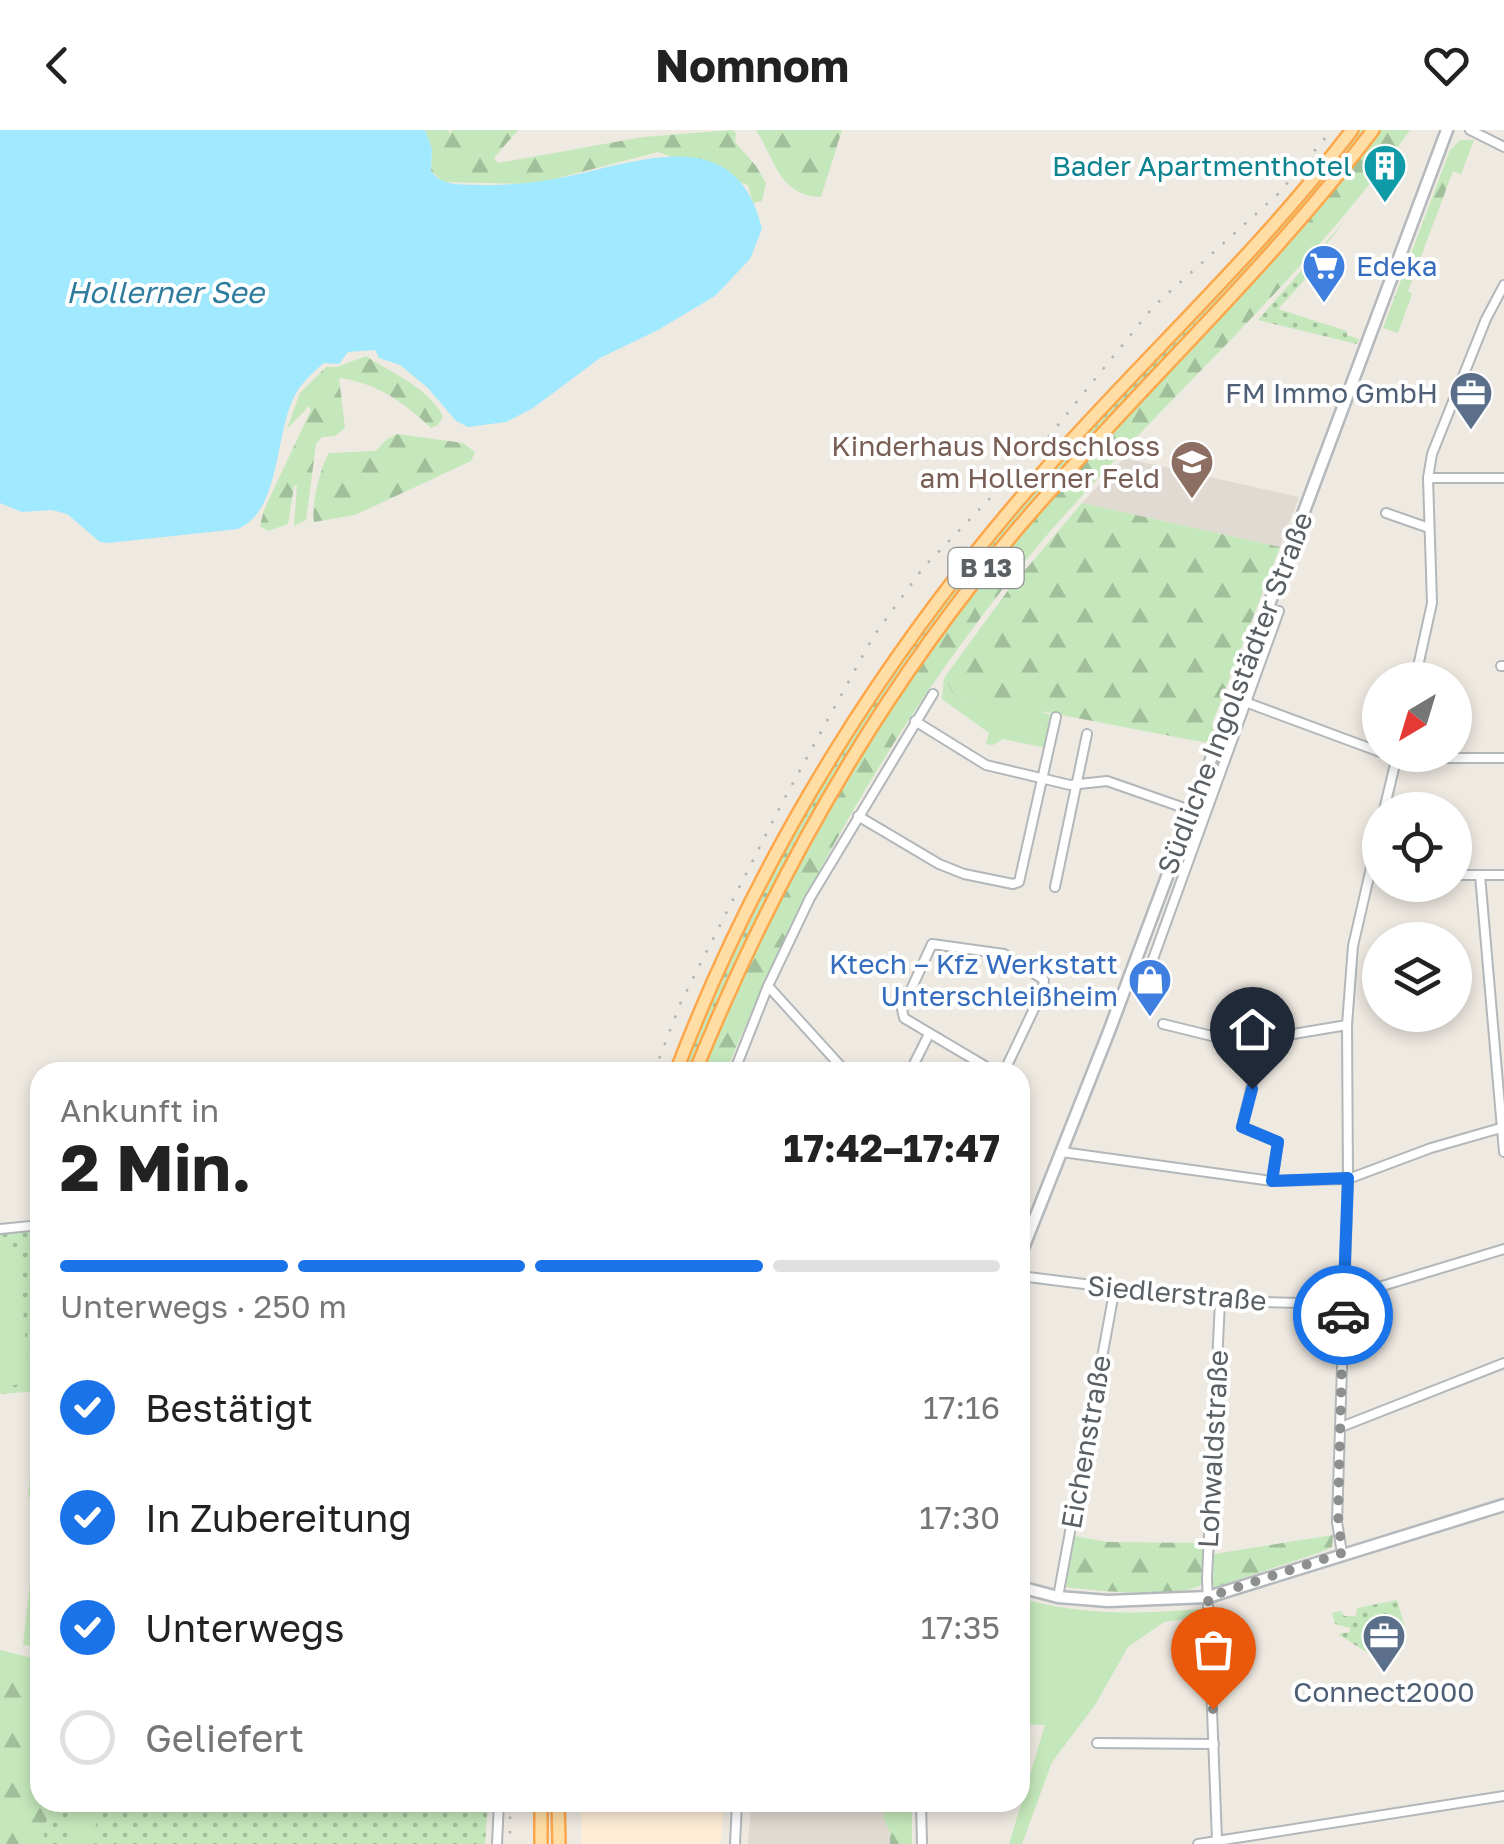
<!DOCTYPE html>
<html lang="de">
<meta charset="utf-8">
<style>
:root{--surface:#fff;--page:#f2f2f2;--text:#222;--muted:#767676;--line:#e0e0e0;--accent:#1a73e8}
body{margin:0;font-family:"Golos Text",sans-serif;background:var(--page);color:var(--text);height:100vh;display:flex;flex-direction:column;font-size:38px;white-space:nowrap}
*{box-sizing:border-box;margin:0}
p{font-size:32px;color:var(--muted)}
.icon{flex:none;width:55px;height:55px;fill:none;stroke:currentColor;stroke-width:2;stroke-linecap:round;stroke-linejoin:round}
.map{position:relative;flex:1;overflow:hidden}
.details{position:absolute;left:30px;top:932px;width:1000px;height:750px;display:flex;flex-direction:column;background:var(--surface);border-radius:30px;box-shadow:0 5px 15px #0003}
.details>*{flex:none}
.needle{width:65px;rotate:218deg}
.buttons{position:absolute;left:1362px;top:532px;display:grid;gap:20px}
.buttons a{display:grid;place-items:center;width:110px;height:110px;border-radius:50%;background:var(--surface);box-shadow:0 5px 15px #0003;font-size:50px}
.pin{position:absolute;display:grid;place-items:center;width:85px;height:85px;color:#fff;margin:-102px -42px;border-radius:50% 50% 50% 0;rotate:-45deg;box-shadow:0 0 10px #0007}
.pin .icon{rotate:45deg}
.courier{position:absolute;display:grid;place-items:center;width:100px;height:100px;margin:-50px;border:8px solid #1a73e8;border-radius:50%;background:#fff;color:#222;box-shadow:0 2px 12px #0007}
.head em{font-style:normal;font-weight:700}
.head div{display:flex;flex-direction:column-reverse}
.head{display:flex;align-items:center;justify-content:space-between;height:170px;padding:0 30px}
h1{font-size:65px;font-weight:700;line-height:75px}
.bar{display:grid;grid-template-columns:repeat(4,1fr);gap:15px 10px;align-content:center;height:120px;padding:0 30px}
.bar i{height:12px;border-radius:8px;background:var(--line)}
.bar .selected{background:var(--accent)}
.bar p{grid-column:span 4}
ol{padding:0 30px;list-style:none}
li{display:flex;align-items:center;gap:30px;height:110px}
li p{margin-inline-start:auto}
li .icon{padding:10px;border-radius:50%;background:var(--accent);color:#fff;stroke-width:4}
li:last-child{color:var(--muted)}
li i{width:55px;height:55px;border:5px solid var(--line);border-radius:50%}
header{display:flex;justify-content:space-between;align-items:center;height:130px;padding:0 30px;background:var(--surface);font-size:45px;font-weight:700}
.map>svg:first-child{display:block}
.commercial{fill:#ffedd6}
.education{fill:#e1dad2}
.grass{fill:url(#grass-dots)}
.forest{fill:url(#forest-firs)}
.park{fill:#c4e8bb}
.water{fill:#a1e9ff}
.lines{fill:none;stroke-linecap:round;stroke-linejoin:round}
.street-casing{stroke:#b2b7ba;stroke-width:12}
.secondary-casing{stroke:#b3b9bd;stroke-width:15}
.primary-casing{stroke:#fda74b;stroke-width:16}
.street{stroke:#fff;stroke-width:8}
.secondary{stroke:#fff;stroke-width:10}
.primary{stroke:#ffdea6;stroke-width:11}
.rail{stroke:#b1b2b3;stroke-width:2.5;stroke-dasharray:2.5 12;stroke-linecap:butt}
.done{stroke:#8e9090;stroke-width:10;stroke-dasharray:0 18}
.route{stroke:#1a73e8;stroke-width:12}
.labels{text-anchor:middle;stroke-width:8;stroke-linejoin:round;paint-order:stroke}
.shield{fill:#fff;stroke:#8c9092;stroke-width:2.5}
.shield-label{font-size:25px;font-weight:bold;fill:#5a6064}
.culture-label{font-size:28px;fill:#0d838f;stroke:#fff;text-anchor:end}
.shop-label{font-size:28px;fill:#366cbe;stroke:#fff;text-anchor:start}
.service-label{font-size:28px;fill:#4e5e75;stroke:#fff;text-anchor:end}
.education-label{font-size:28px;fill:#785e54;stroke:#fff;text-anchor:end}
.street-label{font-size:28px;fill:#5a6064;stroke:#fff}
.water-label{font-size:30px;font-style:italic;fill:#2f7c9e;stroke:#fff}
</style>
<header><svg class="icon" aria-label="back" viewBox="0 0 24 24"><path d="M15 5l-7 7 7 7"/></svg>Nomnom<svg class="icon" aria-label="heart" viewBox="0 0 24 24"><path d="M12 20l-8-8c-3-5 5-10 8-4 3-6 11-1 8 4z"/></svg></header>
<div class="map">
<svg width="1504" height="1714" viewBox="0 0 1504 1714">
<defs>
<pattern id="grass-dots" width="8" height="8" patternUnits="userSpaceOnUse" patternTransform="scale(2.5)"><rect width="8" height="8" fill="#c4e8bb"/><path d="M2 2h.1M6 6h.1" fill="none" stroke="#a2bf9c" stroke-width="1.8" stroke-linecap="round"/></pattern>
<pattern id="forest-firs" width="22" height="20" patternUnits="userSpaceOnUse" patternTransform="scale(2.5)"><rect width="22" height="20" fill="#c4e8bb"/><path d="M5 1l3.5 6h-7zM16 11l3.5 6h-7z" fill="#a2bf9c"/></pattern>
</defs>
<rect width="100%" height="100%" fill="#eee9e1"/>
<polygon class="commercial" points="581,1672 723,1673 721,1714 582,1714"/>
<g class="education">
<polygon points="1124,328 1299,367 1280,417 1082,373"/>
<polygon points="751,1673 912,1673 912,1714 748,1714"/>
</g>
<g class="grass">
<path d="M1361,0H1367C1257,139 1125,259 1013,396C877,562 770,745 688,942H682C757,763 847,591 969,439C1092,286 1241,156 1361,0Z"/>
<polygon points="1348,87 1308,137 1313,141 1278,179 1347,201 1347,205 1359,209 1357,214 1258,190"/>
<polygon points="40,1098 40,1369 28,1367 38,1261 0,1264 0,1103"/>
<polygon points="1397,1470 1405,1497 1405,1515 1371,1525 1338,1504 1350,1502 1350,1498 1335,1494 1332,1483 1341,1481 1344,1486 1356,1486 1357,1478"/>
<polygon points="50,1673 488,1673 485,1714 42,1714"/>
</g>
<g class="forest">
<polygon points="425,0 448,0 450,4 452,0 518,0 494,28 498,33 643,7 732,0 736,3 735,12 756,36 766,53 762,71 753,73 748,55 658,22 535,54 443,52 431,41 432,19"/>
<path d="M756,0H842L821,67C779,66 775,29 756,0Z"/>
<path d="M1380,0H1410C1303,152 1161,271 1042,411C908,569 803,751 726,942H702C774,765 867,593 988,443C1112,290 1258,156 1380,0Z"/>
<polygon points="1460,10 1474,10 1461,44 1453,41 1408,161 1412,164 1398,203 1383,198 1450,20"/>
<path d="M366,226C394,245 424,254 443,286L438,295L431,298C404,272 377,253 339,248L345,298L335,306L322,307L316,314L306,390L294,396L297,356H294L288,394L268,401L260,396L264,380L311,280L309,276L287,299L300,263L326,237H337Z"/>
<path d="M397,304L463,313L475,322L471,331L355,385L314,392C311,375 320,338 329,323L376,321L386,310Z"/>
<path d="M1082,373L1280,417L1212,594L1214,602L1208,613C1124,598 1041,579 956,568L944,548L1009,459Z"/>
<polygon points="1333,1405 1332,1417 1321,1422 1213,1458 1214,1424"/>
<path d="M1075,1406L1107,1412L1204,1413L1202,1454C1182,1469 1093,1461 1066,1457Z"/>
<polygon points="0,1520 40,1530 40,1672 50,1673 42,1714 0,1714"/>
<polygon points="890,1673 912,1673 912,1714 890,1714 890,1703 883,1686"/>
</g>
<g class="park">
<polygon points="944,548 956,568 1028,577 1053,586 1047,618 1003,609 993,615 986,614 989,603 942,569"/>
<polygon points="0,1116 18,1118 29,1252 0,1258"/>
<polygon points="32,1435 40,1436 40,1517 23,1515"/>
<path d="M1020,1468C1080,1486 1141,1484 1203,1479V1486L1164,1492L1128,1517L1095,1575L1052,1632L1022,1714H1009L1045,1595L1020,1594Z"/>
<polygon points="70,1673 98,1673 94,1714 66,1714"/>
</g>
<path class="water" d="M0,0H425L432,19L431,41C442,57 462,54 480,55C514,55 545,52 579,44C657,25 739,0 762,99L750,129L715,166L658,200L600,228L533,278L506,292L468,297L456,291L428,258L400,235L379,228L375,220L348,222L339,234L324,233C311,244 300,254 293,269C275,307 280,381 238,399L108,413L100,412L67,384L52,380L22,382L0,373Z"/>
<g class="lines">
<defs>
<g id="street">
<polyline points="1470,0 1504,17"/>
<polyline points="1428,348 1504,348"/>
<polyline points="1386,383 1429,398"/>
<polyline points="1501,536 1504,536"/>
<polyline points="1415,550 1432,473 1428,348 1432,324 1486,189 1504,155"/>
<polyline points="1248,573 1380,622"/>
<polyline points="915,591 986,635 1070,655 1107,651 1190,680"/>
<polyline points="1389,625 1397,628 1504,628"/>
<polyline points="1384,680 1397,626"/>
<polyline points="858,686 939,734 964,744 1013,754 1019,752 1056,587"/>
<polyline points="1455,745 1504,745"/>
<polyline points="1480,745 1504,1022"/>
<polyline points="1055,757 1087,604"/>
<polyline points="1156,837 1153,829 1279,481"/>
<polyline points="768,856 846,942"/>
<polyline points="1163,894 1224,909 1263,909 1347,895"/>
<polyline points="1263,909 1242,997 1278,1012 1272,1051"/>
<polyline points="734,942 768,856 810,768 933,564"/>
<polyline points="910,942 929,904"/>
<polyline points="995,942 904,888 902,879 932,814 1004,824 1044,850 1042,862 1004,942"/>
<polyline points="1062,1022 1272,1051 1348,1049 1431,1018 1504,997"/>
<polyline points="0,1099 40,1095"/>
<polyline points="1020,1146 1220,1171 1344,1174 1359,1163 1504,1119"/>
<polyline points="1341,1297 1504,1233"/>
<polyline points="1342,1423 1337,1392 1348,1049 1347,895 1353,816 1380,699"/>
<polyline points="1058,1467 1115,1157"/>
<polyline points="1097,1613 1214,1614"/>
<polyline points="921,1672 922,1714"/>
<polyline points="1217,1711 1207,1448 1220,1171"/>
<polyline points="497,1714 499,1672"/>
<polyline points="735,1714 737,1672"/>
<polyline points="1198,1714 1504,1666"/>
</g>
<g id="secondary">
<polyline points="1020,1126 1108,904 1447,0"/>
<polyline points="1020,1457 1058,1467 1108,1471 1208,1467 1504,1375"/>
</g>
<g id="primary">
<path d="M676,942C761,718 892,511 1052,332C1151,221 1262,119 1352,0"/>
<path d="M695,942C776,743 884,554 1024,391C1138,258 1267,140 1373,0"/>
<polyline points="541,1672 541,1714"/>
<polyline points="558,1672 559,1714"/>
</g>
</defs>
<use href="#street" class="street-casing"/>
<use href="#secondary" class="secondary-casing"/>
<use href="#primary" class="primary-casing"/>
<use href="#street" class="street"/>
<use href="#secondary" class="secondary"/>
<use href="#primary" class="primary"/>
<g class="rail">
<polyline points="654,942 681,872 782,673 873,507 923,438 1045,311 1154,176 1278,64 1332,0"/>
<polyline points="510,1672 510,1714"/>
</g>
</g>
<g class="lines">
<polyline class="done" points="1213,1579 1208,1467 1342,1423 1338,1386 1343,1185"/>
<polyline class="route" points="1252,959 1242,997 1278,1012 1272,1051 1348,1048 1343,1185"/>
</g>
<defs>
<symbol id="building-pin" viewBox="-11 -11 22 30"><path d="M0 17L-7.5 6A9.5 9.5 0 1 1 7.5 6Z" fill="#0f9aa8" stroke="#fff"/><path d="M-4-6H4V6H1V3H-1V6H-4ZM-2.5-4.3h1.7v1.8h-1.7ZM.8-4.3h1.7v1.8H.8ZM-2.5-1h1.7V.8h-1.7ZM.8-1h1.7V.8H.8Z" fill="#fff"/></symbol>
<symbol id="supermarket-pin" viewBox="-11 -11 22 30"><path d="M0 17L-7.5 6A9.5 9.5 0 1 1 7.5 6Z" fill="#3f7fe0" stroke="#fff"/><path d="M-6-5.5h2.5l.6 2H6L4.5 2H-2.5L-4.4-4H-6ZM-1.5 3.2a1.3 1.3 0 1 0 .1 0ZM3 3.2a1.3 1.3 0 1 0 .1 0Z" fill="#fff"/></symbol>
<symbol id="office-pin" viewBox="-11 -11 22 30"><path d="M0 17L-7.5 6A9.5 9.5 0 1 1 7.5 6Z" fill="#5c6f8a" stroke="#fff"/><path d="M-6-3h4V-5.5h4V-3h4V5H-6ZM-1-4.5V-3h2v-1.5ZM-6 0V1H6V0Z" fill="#fff"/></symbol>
<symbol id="school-pin" viewBox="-11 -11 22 30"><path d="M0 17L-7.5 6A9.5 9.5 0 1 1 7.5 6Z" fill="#8d6e63" stroke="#fff"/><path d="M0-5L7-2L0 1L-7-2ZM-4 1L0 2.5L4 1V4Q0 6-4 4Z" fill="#fff"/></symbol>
<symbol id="shop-pin" viewBox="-11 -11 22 30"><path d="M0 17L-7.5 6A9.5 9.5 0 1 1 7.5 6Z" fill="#3f7fe0" stroke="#fff"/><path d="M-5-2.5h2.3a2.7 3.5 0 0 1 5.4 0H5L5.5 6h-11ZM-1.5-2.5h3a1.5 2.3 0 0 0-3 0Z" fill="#fff"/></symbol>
</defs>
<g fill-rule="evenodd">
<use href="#building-pin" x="1360" y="11" width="50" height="68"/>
<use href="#supermarket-pin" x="1299" y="111" width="50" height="68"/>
<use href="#office-pin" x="1446" y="238" width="50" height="68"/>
<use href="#school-pin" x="1167" y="307" width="50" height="68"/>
<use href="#shop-pin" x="1125" y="825" width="50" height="68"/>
<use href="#office-pin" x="1359" y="1481" width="50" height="68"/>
</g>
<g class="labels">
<rect class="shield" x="948.5" y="418" width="75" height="40" rx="8"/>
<g class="shield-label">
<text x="986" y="447">B 13</text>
</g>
<g class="culture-label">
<text x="1352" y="46">Bader Apartmenthotel</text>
</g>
<g class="shop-label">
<text x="1356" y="146">Edeka</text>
<text x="1118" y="844" text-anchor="end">Ktech – Kfz Werkstatt<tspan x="1118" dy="32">Unterschleißheim</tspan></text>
</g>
<g class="service-label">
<text x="1438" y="273">FM Immo GmbH</text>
<text x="1384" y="1572" text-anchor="middle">Connect2000</text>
</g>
<g class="education-label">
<text x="1160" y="326">Kinderhaus Nordschloss<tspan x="1160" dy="32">am Hollerner Feld</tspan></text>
</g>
<g class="street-label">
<text transform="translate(1235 563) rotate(-69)" y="10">Südliche Ingolstädter Straße</text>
<text transform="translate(1177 1163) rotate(5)" y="10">Siedlerstraße</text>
<text transform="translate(1086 1312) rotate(-80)" y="10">Eichenstraße</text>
<text transform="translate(1213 1319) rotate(-87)" y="10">Lohwaldstraße</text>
</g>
<g class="water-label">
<text x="165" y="173">Hollerner See</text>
</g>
</g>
</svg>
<div class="buttons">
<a><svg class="needle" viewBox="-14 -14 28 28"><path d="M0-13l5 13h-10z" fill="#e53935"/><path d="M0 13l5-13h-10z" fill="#767676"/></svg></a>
<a><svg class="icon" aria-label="locate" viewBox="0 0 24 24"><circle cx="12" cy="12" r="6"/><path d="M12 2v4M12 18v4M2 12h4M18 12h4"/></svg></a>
<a><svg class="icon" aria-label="layers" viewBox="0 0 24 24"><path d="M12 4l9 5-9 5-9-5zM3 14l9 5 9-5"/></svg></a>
</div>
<div class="pin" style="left:1213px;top:1579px;background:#ea580c"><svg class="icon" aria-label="bag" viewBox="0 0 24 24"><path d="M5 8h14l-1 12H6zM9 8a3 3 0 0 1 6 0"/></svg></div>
<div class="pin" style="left:1252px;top:959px;background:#1f2937"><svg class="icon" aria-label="home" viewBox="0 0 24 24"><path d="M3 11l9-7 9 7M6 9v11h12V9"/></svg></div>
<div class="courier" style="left:1343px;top:1185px"><svg class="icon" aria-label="car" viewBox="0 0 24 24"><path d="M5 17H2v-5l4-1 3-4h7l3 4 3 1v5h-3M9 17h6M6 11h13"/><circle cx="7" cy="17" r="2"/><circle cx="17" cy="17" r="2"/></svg></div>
<section class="details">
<div class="head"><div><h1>2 Min.</h1><p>Ankunft in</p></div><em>17:42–17:47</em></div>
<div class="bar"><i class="selected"></i><i class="selected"></i><i class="selected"></i><i></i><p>Unterwegs · 250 m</p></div>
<ol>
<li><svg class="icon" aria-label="check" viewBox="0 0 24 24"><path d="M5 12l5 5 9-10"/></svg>Bestätigt<p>17:16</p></li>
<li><svg class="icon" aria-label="check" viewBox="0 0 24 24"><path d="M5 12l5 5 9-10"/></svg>In Zubereitung<p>17:30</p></li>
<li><svg class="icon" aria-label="check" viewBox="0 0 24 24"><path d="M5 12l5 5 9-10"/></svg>Unterwegs<p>17:35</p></li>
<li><i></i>Geliefert</li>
</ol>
</section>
</div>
